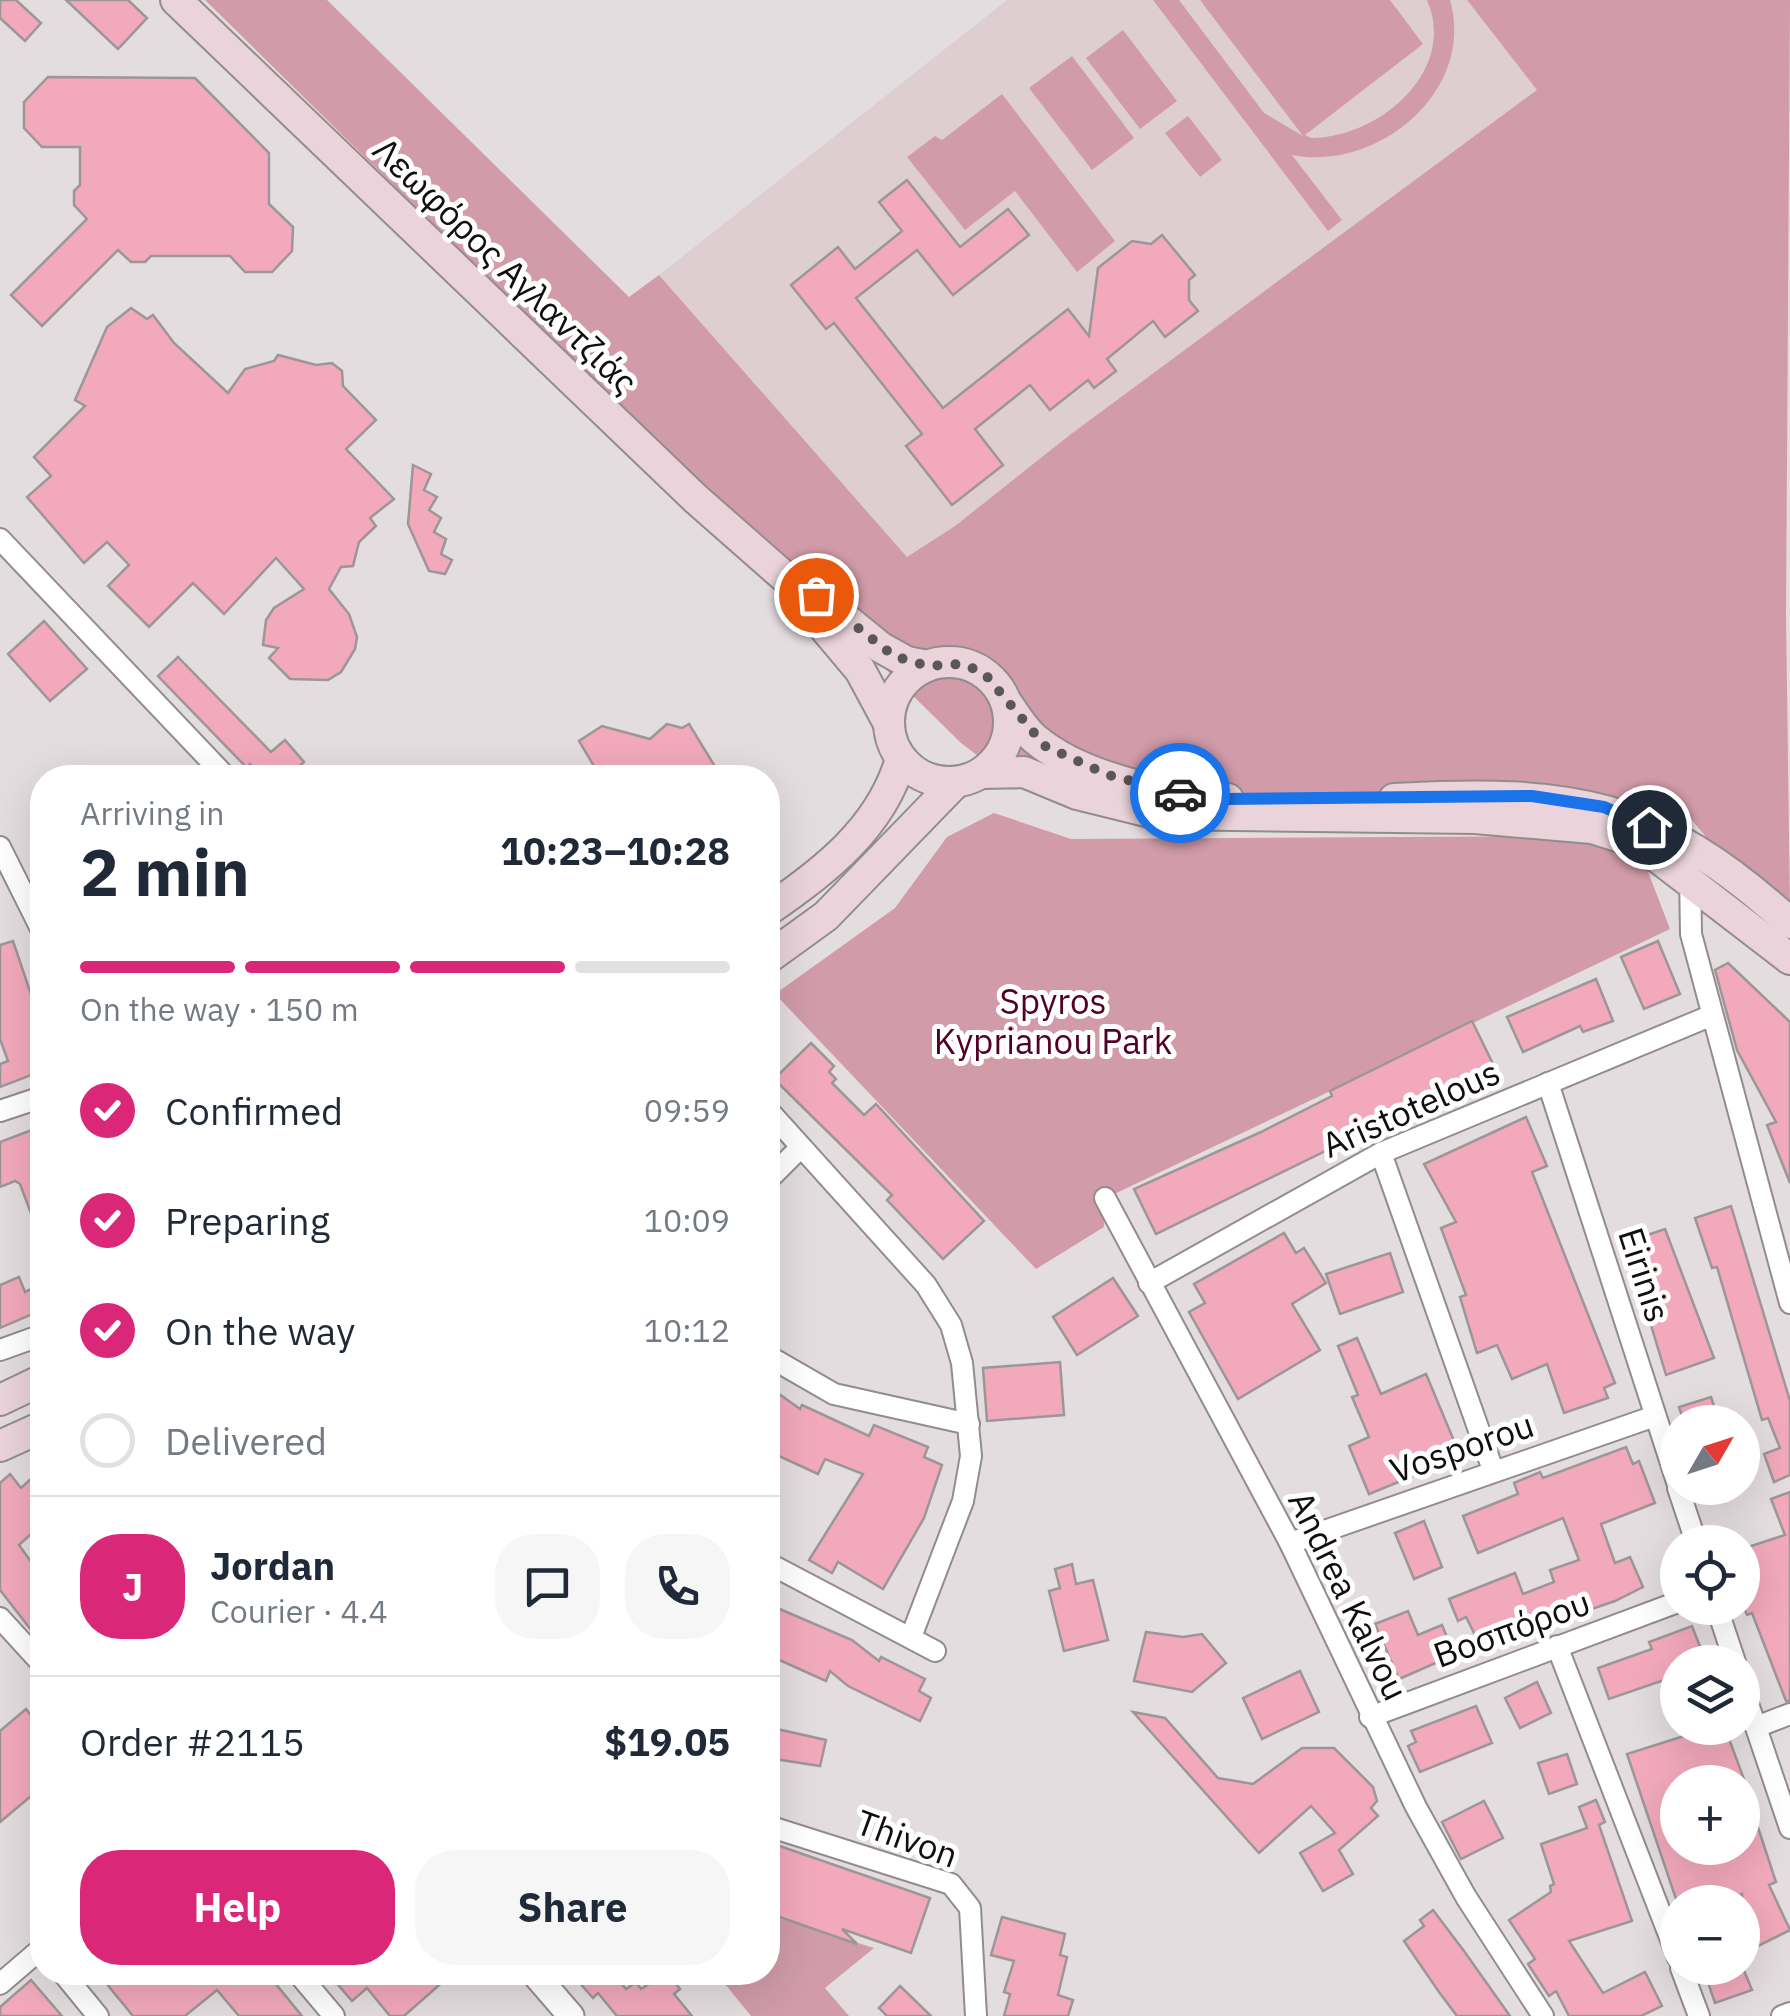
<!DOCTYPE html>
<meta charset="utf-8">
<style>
:root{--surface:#fff;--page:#f6f6f7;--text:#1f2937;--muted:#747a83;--line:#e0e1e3;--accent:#db2777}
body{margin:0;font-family:"IBM Plex Sans",sans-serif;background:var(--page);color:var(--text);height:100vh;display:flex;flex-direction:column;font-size:38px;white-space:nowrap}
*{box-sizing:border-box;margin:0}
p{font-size:32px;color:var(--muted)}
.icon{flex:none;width:55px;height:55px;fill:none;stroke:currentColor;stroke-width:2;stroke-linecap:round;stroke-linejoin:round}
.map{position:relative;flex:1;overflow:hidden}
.sheet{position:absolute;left:30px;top:765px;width:750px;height:1220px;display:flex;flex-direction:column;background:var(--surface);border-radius:40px;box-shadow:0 10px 40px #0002}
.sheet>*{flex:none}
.needle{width:65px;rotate:51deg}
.tools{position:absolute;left:1660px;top:1405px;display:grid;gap:20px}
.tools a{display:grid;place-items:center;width:100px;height:100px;border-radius:50%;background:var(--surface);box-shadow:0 10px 40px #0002;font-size:50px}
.pin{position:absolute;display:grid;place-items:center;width:85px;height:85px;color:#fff;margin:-42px;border:5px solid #fff;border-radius:50%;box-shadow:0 2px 10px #0007}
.courier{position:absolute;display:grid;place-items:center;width:100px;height:100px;margin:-50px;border:8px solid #1a73e8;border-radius:50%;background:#fff;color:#222;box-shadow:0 2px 12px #0007}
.head em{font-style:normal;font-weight:700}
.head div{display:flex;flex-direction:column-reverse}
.head{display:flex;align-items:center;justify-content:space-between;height:170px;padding:0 50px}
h1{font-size:65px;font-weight:700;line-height:75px}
.bar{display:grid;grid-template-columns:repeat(4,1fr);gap:15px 10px;align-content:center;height:120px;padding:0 50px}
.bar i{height:12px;border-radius:8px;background:var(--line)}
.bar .selected{background:var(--accent)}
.bar p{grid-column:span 4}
.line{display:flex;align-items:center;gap:25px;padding:0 50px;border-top:2px solid var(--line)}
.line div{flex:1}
.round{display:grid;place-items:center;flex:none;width:105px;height:105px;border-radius:40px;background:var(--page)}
ol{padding:0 50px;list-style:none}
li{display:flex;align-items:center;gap:30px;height:110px}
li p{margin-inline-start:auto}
li .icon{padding:10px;border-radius:50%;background:var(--accent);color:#fff;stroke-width:4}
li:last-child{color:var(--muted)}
li i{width:55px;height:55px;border:5px solid var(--line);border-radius:50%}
.primary-button{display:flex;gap:20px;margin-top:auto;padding:20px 50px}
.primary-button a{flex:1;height:115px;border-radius:40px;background:var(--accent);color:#fff;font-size:40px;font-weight:700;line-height:115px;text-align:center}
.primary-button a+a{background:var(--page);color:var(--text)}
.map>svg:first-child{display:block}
.built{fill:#deced2}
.green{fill:#d19ba9}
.building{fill:#f2a9bc;stroke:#9d9698;stroke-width:2.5}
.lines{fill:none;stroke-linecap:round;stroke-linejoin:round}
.minor-casing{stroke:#938c8e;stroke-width:24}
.tertiary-casing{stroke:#938c8e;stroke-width:29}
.secondary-casing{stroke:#938c8e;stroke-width:34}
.minor{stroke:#fff;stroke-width:20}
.tertiary{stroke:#fff;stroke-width:25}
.secondary{stroke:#ead3da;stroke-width:30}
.done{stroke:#5b5658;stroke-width:10;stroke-dasharray:0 18}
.route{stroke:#1a73e8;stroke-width:12}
.labels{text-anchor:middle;stroke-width:10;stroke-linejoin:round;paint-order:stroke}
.street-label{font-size:35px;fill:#110e0f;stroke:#fff}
.park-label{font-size:35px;fill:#540026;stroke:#fff}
</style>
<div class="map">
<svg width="1790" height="2016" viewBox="0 0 1790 2016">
<rect width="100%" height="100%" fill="#e4dddf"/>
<polygon class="built" points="1007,0 1467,0 1538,90 1071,434 955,526 907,557 659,275"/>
<g class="green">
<polygon points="205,0 327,0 629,297 659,275 907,557 955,526 1071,434 1537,90 1467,0 1790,0 1786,614 1790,908 1773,918 1668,791 1642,801 1274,803 1014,783 961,743"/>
<path d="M1153,0H1179L1264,113L1303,136L1200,0H1390L1423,44L1305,135L1311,138C1379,138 1458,71 1427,0H1450C1476,91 1378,172 1292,155L1342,220L1328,231Z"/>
<polygon points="1123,30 1177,101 1140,129 1086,58"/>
<polygon points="1072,56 1134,138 1092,170 1029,88"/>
<polygon points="1002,94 1115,241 1077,272 1015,191 965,230 907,157 935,136 942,140"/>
<polygon points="1188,116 1222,160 1200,177 1165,133"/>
<polygon points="994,813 1071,839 1584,836 1640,851 1670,929 1106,1198 1104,1227 1036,1269 775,994 895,908 947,837"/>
<polygon points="768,1915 874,1948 825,1988 849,2016 751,2016 716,1973 768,1972"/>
</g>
<g class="building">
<polygon points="0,0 16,0 41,23 25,41 0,18"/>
<polygon points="66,0 128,0 147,18 118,49"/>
<polygon points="48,77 195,78 269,153 269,204 293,227 292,251 272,272 245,272 230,256 151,256 145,262 131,262 118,250 42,326 11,295 87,219 74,205 74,191 80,185 80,147 42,147 24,128 24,102"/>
<polygon points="907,180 960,247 1008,209 1029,235 953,295 917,250 856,298 943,408 1068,309 1089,336 1098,268 1132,241 1151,244 1162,235 1195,275 1189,280 1189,300 1198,311 1165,337 1153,321 1107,359 1116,371 1094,388 1088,380 1050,410 1030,385 975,429 1003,465 952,505 906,446 922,434 834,323 826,329 791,285 838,247 855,269 902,231 879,202"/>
<polygon points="131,308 147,319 153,315 174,343 228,393 245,369 274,361 278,355 316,365 332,363 342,371 343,386 376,420 346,449 394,499 370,518 376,526 359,542 353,566 341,567 329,589 349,614 357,637 355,649 341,672 328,680 290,679 269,658 278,648 263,645 266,620 274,608 304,589 276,558 224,614 193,583 149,627 108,586 129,565 107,542 84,563 27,497 51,476 34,457 85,406 75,400 107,327"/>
<polygon points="413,465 431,474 424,490 437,497 429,510 441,518 434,532 446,539 441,554 452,560 445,574 429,571 408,524"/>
<polygon points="44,621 87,669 50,701 8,654"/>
<polygon points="178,657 271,752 285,740 304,762 286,778 262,778 250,764 247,768 158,676"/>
<polygon points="667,724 682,728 689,724 722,778 601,778 579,741 602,726 650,739"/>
<polygon points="13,941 42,1027 42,1071 0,1087 0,1064 8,1061 0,1039 0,945"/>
<polygon points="1658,941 1680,994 1644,1009 1621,957"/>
<polygon points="1728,963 1790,1022 1790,1183 1767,1125 1776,1122 1737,1050 1715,970"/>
<polygon points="1596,979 1613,1021 1583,1032 1580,1026 1523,1052 1507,1017"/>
<polygon points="1472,1021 1495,1068 1156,1234 1134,1189 1261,1132 1332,1096 1330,1091"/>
<polygon points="811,1043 834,1066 829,1072 836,1079 832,1083 864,1115 876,1104 984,1221 943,1259 887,1200 892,1195 774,1079"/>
<polygon points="1526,1117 1547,1166 1532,1172 1615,1383 1604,1388 1608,1398 1564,1413 1547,1364 1512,1379 1497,1345 1477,1353 1460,1297 1466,1295 1441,1228 1456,1222 1424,1164"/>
<polygon points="42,1126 42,1239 41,1240 20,1184 15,1181 0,1187 0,1142"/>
<polygon points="1731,1206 1790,1401 1790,1475 1774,1482 1764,1454 1780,1448 1768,1418 1762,1420 1717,1267 1712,1268 1695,1218"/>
<polygon points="1665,1229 1714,1358 1666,1375 1626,1242"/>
<polygon points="1284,1233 1296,1253 1304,1248 1326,1283 1292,1304 1320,1350 1238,1399 1189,1312 1205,1303 1194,1284"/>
<polygon points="1390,1253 1403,1292 1340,1314 1326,1274"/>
<polygon points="19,1277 25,1292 42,1284 42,1310 0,1328 0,1285"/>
<polygon points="1113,1278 1138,1316 1077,1355 1053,1317"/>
<polygon points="1357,1338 1381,1394 1426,1374 1457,1448 1410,1468 1413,1476 1369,1494 1349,1446 1369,1437 1352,1397 1358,1395 1338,1346"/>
<polygon points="1060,1362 1064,1415 987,1421 983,1368"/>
<polygon points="768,1386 800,1409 802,1405 869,1436 874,1425 928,1447 924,1457 942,1465 924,1518 883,1589 838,1562 832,1573 809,1560 863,1474 825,1459 818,1474 768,1451"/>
<polygon points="1711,1397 1719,1422 1684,1422 1679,1407"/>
<polygon points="1626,1447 1633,1464 1639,1461 1655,1503 1601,1524 1615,1563 1630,1557 1643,1587 1615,1601 1481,1647 1466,1617 1458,1621 1449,1599 1515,1573 1523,1594 1554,1582 1550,1570 1579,1560 1563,1518 1478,1553 1463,1516 1518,1494 1514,1483 1540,1472 1543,1478"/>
<polygon points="10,1474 21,1488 33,1477 42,1487 42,1524 19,1545 42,1577 42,1644 0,1590 0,1483"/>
<polygon points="1790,1492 1790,1701 1786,1701 1752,1613 1747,1615 1742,1603 1742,1549 1785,1535 1771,1499"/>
<polygon points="1424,1521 1442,1567 1414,1579 1395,1533"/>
<polygon points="1072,1564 1076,1584 1093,1580 1108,1640 1064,1651 1049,1591 1060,1588 1055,1569"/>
<polygon points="768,1604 852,1640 879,1661 881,1657 925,1679 919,1691 931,1698 920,1721 848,1686 830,1671 826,1681 768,1655"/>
<polygon points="1408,1611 1418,1635 1442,1625 1454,1655 1399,1679 1375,1624"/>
<polygon points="1692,1626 1706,1662 1678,1662 1678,1712 1664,1680 1609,1699 1598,1668 1652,1649 1649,1642"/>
<polygon points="1146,1632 1183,1637 1202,1634 1226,1663 1192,1692 1134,1681"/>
<polygon points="1300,1671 1319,1712 1262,1739 1243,1698"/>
<polygon points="1537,1682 1551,1713 1520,1728 1505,1698"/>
<polygon points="1476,1706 1492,1743 1420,1772 1408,1746 1416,1742 1411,1731"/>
<polygon points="26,1709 42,1729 42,1787 0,1822 0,1731"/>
<polygon points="1133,1712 1165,1718 1218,1778 1253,1784 1302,1748 1334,1748 1373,1787 1377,1801 1371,1808 1378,1816 1339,1850 1353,1874 1323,1891 1300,1853 1335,1833 1311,1806 1259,1853"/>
<polygon points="768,1727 826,1740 820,1766 768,1758"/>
<polygon points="1709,1728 1725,1728 1745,1782 1678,1782 1678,1848 1742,1848 1746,1791 1776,1882 1769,1885 1790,1930 1742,1954 1742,1894 1720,1902 1677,1902 1627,1754"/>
<polygon points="1567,1754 1577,1784 1549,1794 1538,1763"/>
<polygon points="1596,1800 1605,1822 1599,1825 1632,1921 1569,1941 1603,1993 1645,1972 1662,2006 1641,2016 1569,2016 1556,1991 1549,1996 1528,1964 1535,1959 1509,1920 1551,1892 1550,1886 1554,1884 1541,1844 1587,1828 1579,1807"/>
<polygon points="1484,1801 1503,1838 1461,1859 1442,1822"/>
<polygon points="768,1842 930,1898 911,1953 842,1929 857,1944 768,1913"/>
<polygon points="1433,1910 1464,1951 1510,2016 1457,2016 1439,1992 1404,1941 1424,1926 1420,1920"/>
<polygon points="1002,1917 1065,1934 1060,1955 1067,1957 1058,1995 1073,2000 1068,2016 1004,2016 1010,1994 1004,1992 1014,1961 991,1955"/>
<polygon points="1703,1968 1743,1968 1752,1990 1715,2003"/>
<polygon points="97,1972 266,1972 302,2016 239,2016 217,1990 185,2016 133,2016"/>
<polygon points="343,1972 454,1972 404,2016 390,2016 367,1988 352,2001 334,1980"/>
<polygon points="570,1972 612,1972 626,1989 636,1982 641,1989 667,1972 680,1989 674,1994 692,2016 617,2016 598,1993 593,1998"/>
<polygon points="31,1980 62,2016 0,2016 0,2007"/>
<polygon points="900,1986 931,2016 887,2016 879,2008"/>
</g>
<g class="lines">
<defs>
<g id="minor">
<polyline points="0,539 227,778"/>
<polyline points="0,847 42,931"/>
<polyline points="1690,874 1691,934 1790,1303"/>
<polyline points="1548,1083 1678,1485"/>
<polyline points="768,1110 926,1285 951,1325 962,1363 971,1456 963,1501 911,1637"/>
<polyline points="0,1111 42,1097"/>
<polyline points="1381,1153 1493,1470"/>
<polyline points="768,1180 801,1147"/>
<polyline points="1105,1198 1290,1543 1416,1807 1466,1897 1543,2016"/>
<polyline points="1149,1283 1381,1153 1710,1016"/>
<polyline points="0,1350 42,1335"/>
<polyline points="768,1356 834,1394 969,1424"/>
<polyline points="1678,1488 1696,1542"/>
<polyline points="1290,1543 1655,1416"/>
<polyline points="768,1563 935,1651"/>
<polyline points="1717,1608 1735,1662"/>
<polyline points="0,1618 42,1664"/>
<polyline points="1557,1646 1678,1958"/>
<polyline points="1742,1686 1790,1828"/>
<polyline points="1370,1717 1678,1602"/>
<polyline points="1756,1727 1790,1714"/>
<polyline points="768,1826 951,1884 970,1908 976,2016"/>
<polyline points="1681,1968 1699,2016"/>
<polyline points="62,1972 98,2016"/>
<polyline points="297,1972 334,2016"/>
<polyline points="0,1984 42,1948"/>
<polyline points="1782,2016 1790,2013"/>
</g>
<polyline id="tertiary" points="533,1972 571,2016"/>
<g id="secondary">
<polyline points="176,0 696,499 787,579 816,595 880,647 907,662 927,666"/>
<polyline points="797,595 860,670 888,722"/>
<circle cx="949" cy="722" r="60"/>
<path d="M1006,702C1015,714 1023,729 1035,739C1083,779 1168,796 1228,799"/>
<polyline points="982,773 1024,772 1077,794 1158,814 1475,818 1592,828 1627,839 1660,859 1790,959"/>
<path d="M1394,799C1570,790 1655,800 1790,923"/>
<path d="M768,910C824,872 881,828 901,759"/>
<polyline points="768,958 826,916 955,783"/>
<polyline points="0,1400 42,1380"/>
<polyline points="0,1446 42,1427"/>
</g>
</defs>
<use href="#minor" class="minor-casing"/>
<use href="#tertiary" class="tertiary-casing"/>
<use href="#secondary" class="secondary-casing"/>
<use href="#minor" class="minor"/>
<use href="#tertiary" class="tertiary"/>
<use href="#secondary" class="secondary"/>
</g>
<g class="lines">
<polyline class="done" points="816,595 894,656 927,666 962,664 984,673 1045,746 1108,775 1180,793"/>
<polyline class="route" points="1180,793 1223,799 1532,796 1604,807 1649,827"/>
</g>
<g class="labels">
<g class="street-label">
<text transform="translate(505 266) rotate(44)" y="12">Λεωφόρος Αγλαντζιάς</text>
<text transform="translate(1411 1109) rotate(-24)" y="12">Aristotelous</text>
<text transform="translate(1644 1275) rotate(72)" y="12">Eirinis</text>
<text transform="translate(1462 1448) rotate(-19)" y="12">Vosporou</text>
<text transform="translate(1348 1596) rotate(64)" y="12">Andrea Kalvou</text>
<text transform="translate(1512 1629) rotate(-20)" y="12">Βοσπόρου</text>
<text transform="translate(907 1839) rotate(20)" y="12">Thivon</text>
</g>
<g class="park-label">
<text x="1053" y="1014">Spyros<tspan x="1053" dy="40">Kyprianou Park</tspan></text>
</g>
</g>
</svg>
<div class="tools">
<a><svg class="needle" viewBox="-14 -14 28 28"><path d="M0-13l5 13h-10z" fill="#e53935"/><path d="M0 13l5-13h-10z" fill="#747a83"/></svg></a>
<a><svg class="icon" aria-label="locate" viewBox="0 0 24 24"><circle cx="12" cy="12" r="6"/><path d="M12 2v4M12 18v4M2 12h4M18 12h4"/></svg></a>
<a><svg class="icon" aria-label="layers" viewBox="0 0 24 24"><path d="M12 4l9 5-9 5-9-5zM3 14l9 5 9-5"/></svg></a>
<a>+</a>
<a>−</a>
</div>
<div class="pin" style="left:816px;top:595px;background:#ea580c"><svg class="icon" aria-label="bag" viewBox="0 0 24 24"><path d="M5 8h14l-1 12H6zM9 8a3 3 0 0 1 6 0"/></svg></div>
<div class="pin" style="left:1649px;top:827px;background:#1f2937"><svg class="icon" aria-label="home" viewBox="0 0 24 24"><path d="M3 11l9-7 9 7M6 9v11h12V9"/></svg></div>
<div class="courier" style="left:1180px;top:793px"><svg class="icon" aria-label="car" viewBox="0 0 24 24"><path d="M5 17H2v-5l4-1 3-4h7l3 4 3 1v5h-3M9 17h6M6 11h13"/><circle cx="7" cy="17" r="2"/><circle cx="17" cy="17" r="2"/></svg></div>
<section class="sheet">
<div class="head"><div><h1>2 min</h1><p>Arriving in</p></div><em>10:23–10:28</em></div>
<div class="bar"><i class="selected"></i><i class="selected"></i><i class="selected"></i><i></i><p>On the way · 150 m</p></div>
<ol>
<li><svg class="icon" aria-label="check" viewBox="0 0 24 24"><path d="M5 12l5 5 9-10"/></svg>Confirmed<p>09:59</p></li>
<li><svg class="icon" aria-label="check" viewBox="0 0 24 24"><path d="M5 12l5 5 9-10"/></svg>Preparing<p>10:09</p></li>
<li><svg class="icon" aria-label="check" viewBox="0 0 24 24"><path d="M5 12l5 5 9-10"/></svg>On the way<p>10:12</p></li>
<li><i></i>Delivered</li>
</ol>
<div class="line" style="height:180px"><b class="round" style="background:var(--accent);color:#fff">J</b><div><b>Jordan</b><p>Courier · 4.4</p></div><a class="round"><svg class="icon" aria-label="chat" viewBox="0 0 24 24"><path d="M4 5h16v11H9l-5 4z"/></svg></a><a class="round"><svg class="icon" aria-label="phone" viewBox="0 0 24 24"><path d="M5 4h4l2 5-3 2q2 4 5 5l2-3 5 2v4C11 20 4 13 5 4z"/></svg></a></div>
<div class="line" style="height:130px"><div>Order #2115</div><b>$19.05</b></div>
<div class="primary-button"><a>Help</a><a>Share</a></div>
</section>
</div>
